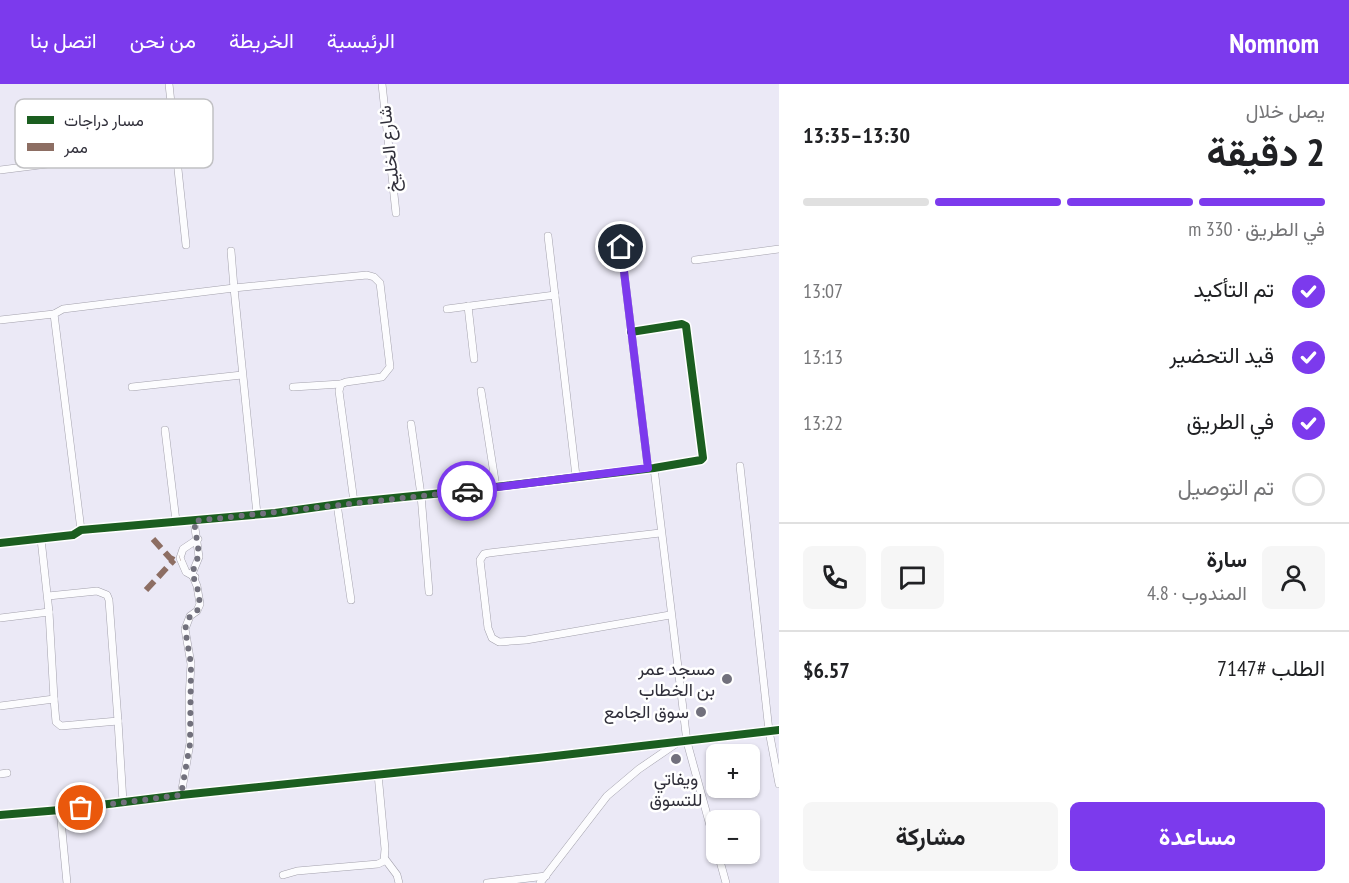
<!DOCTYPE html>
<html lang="ar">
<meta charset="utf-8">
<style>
:root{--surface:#fff;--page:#f6f6f6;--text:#202124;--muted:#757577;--line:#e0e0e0;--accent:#7c3aed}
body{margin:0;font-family:"PT Sans Narrow",Vazirmatn,sans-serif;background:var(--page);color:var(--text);direction:rtl;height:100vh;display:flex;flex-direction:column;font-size:22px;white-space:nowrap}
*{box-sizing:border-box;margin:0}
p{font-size:20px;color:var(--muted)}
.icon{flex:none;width:33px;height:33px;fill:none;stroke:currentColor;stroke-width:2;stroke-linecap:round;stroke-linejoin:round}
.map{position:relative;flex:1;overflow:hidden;direction:ltr}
.panel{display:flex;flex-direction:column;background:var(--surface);width:570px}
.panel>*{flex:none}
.fabs{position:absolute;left:706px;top:660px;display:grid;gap:12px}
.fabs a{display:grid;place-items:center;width:54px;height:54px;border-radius:9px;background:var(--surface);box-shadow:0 2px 4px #0004;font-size:30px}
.pin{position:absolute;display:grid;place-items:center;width:51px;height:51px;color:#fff;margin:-26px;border:3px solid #fff;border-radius:50%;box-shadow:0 2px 6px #0007}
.courier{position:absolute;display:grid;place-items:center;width:60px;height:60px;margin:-30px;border:4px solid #7c3aed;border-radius:50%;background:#fff;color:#222;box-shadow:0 2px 8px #0007}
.overview em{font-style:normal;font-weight:700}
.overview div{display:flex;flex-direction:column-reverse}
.overview{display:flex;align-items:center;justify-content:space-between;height:102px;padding:0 24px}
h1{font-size:39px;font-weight:700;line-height:45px}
.bar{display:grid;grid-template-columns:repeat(4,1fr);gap:9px 6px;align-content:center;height:72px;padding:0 24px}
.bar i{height:8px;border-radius:4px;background:var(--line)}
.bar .current{background:var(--accent)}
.bar p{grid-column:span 4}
.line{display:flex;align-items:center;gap:15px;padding:0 24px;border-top:2px solid var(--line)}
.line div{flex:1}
.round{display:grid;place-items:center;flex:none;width:63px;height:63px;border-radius:9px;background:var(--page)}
ol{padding:0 24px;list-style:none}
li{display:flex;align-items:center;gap:18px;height:66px}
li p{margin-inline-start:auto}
li .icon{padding:6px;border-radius:50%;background:var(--accent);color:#fff;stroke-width:4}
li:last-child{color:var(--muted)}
li i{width:33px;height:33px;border:3px solid var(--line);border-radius:50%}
.button{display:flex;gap:12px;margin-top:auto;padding:12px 24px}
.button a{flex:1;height:69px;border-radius:9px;background:var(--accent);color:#fff;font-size:24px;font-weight:700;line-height:69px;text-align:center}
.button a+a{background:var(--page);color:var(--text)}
header{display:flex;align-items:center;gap:36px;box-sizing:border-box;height:84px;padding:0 30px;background:var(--accent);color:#fff}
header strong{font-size:28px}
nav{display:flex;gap:33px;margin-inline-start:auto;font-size:21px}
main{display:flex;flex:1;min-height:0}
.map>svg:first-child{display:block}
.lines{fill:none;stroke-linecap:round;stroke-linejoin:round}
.minor-casing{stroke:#a3a1ac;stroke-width:8}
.tertiary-casing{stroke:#a3a1ac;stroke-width:10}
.minor{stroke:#fcfcfe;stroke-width:7}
.tertiary{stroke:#fcfcfe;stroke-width:8}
.quiet{stroke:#8d6e63;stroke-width:6;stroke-dasharray:12 6;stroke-linecap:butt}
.cycleway-casing{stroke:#fff;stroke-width:11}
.cycleway{stroke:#1b5e20;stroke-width:8}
.done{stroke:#71707c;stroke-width:6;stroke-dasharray:0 10.8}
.route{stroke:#7c3aed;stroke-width:8}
.poi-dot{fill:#71707c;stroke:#fff;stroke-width:2}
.labels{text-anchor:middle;stroke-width:5;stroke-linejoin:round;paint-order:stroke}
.street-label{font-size:18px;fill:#302f3a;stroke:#fff}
.poi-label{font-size:18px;fill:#302f3a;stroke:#fff;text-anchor:end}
.key{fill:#fff;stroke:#c1c1c4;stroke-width:1.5}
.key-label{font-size:16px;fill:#302f3a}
</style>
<header>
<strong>Nomnom</strong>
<nav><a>الرئيسية</a><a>الخريطة</a><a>من نحن</a><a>اتصل بنا</a></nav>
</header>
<main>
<section class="panel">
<div class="overview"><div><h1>2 دقيقة</h1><p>يصل خلال</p></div><em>13:30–13:35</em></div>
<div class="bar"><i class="current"></i><i class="current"></i><i class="current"></i><i></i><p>في الطريق · 330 m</p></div>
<ol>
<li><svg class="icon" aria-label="check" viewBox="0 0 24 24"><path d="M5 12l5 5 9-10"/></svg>تم التأكيد<p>13:07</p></li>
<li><svg class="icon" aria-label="check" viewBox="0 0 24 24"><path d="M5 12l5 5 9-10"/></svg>قيد التحضير<p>13:13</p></li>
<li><svg class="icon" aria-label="check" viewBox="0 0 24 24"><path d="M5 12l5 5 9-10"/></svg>في الطريق<p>13:22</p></li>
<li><i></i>تم التوصيل</li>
</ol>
<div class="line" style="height:108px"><a class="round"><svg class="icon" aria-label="person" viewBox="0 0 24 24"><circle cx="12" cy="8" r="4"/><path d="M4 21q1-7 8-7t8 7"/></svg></a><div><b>سارة</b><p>المندوب · 4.8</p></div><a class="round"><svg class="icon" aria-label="chat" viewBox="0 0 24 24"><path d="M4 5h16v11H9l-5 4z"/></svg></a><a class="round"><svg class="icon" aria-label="phone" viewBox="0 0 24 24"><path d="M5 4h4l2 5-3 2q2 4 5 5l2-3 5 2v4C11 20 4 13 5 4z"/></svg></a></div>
<div class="line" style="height:78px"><div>الطلب #7147</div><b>$6.57</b></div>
<div class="button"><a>مساعدة</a><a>مشاركة</a></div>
</section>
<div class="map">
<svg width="779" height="799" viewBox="0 0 779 799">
<rect width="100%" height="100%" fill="#ebe9f6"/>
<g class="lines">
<defs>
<g id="minor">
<polyline points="169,0 186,161"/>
<polyline points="382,0 396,129"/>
<polyline points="0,86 95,74"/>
<polyline points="548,152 576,392"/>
<polyline points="621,163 648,384"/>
<polyline points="695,176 779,165"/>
<polyline points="468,222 474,275"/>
<polyline points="447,225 555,211"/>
<polyline points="0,236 54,230"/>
<polyline points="132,303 242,291"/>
<polyline points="293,303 341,300"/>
<polyline points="481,307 496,403"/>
<polyline points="411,340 421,411 429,508"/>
<polyline points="165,346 176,437"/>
<polyline points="740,382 769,647 779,700"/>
<polyline points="654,384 687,658 717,767"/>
<polyline points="337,420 351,516"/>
<polyline points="257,430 234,204 367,191 374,193 380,199 390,283 382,293 346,298 341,300 339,307 354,418"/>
<polyline points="81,446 54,230 63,225 234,204 231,167"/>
<polyline points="660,449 489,469 484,470 480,476 488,544 492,554 499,558 526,556 670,531"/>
<polyline points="0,459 73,451 81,446 275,429 354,418 453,408 654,384 701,376 703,374 686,242 682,240 631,248"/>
<polyline points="195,493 186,488 180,474 183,465 198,455"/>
<polyline points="48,512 97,507 107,511 109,516 118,637 61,642 56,638 54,615"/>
<polyline points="0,534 49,528"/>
<polyline points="0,622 54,615 49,528 41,455"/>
<polyline points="118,637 123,718"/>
<polyline points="0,690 7,689"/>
<polyline points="181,711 190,659 189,614 191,580 185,545 190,532 197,527 200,520 197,502 192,490 199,473 194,437"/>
<polyline points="60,726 67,799"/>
<polyline points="718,770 726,799"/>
<polyline points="385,775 397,791 399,799"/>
<polyline points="283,791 297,787 378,780 384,777 385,765 378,690"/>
<polyline points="487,799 546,792"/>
<polyline points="540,799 607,712 639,685 677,659"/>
</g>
<polyline id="tertiary" points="0,731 60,726 181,711 538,674 779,646"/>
</defs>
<use href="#minor" class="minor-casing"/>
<use href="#tertiary" class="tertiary-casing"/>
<use href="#minor" class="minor"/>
<use href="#tertiary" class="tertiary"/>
<g class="quiet">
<polyline points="153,455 170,474 174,476 180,474"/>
<polyline points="146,506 174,476"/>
</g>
<defs>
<g id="cycleway">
<polyline points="0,459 73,451 81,446 275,429 354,418 453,408 654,384 701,376 703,374 686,242 682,240 631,248"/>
<polyline points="0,731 60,726 181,711 538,674 779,646"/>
</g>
</defs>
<use href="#cycleway" class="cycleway-casing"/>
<use href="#cycleway" class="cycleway"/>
</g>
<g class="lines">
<polyline class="done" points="81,724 181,711 190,660 191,580 185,545 190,532 197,527 200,520 197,502 192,490 199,470 194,437 467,407"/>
<polyline class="route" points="467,407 648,384 621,163"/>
</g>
<g class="poi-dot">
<circle cx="727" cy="595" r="6"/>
<circle cx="701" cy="628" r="6"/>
<circle cx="676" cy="675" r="6"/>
</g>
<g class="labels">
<g class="street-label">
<text transform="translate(389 65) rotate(-96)" y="6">شارع الخليخ</text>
</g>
<g class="poi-label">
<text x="715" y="591">مسجد عمر<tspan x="715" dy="21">بن الخطاب</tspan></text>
<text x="689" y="634">سوق الجامع</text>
<text x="676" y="701" text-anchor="middle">ويفاتي<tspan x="676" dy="21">للتسوق</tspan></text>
</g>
</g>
<rect x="15" y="15" width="198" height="69" rx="9" class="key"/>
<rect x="27" y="32" width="27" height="8" fill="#1b5e20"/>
<rect x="27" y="59" width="27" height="8" fill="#8d6e63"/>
<g class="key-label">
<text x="64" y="42">مسار دراجات</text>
<text x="64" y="69">ممر</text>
</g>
</svg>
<div class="fabs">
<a>+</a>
<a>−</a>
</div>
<div class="pin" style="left:81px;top:724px;background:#ea580c"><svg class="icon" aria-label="bag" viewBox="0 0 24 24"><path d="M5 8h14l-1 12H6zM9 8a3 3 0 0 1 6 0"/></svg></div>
<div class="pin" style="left:621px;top:163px;background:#1f2937"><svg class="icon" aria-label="home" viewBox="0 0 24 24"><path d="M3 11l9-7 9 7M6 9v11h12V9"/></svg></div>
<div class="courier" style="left:467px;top:407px"><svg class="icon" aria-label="car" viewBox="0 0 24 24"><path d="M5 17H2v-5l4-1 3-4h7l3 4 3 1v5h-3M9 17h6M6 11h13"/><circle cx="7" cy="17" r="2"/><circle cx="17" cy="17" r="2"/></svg></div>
</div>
</main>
